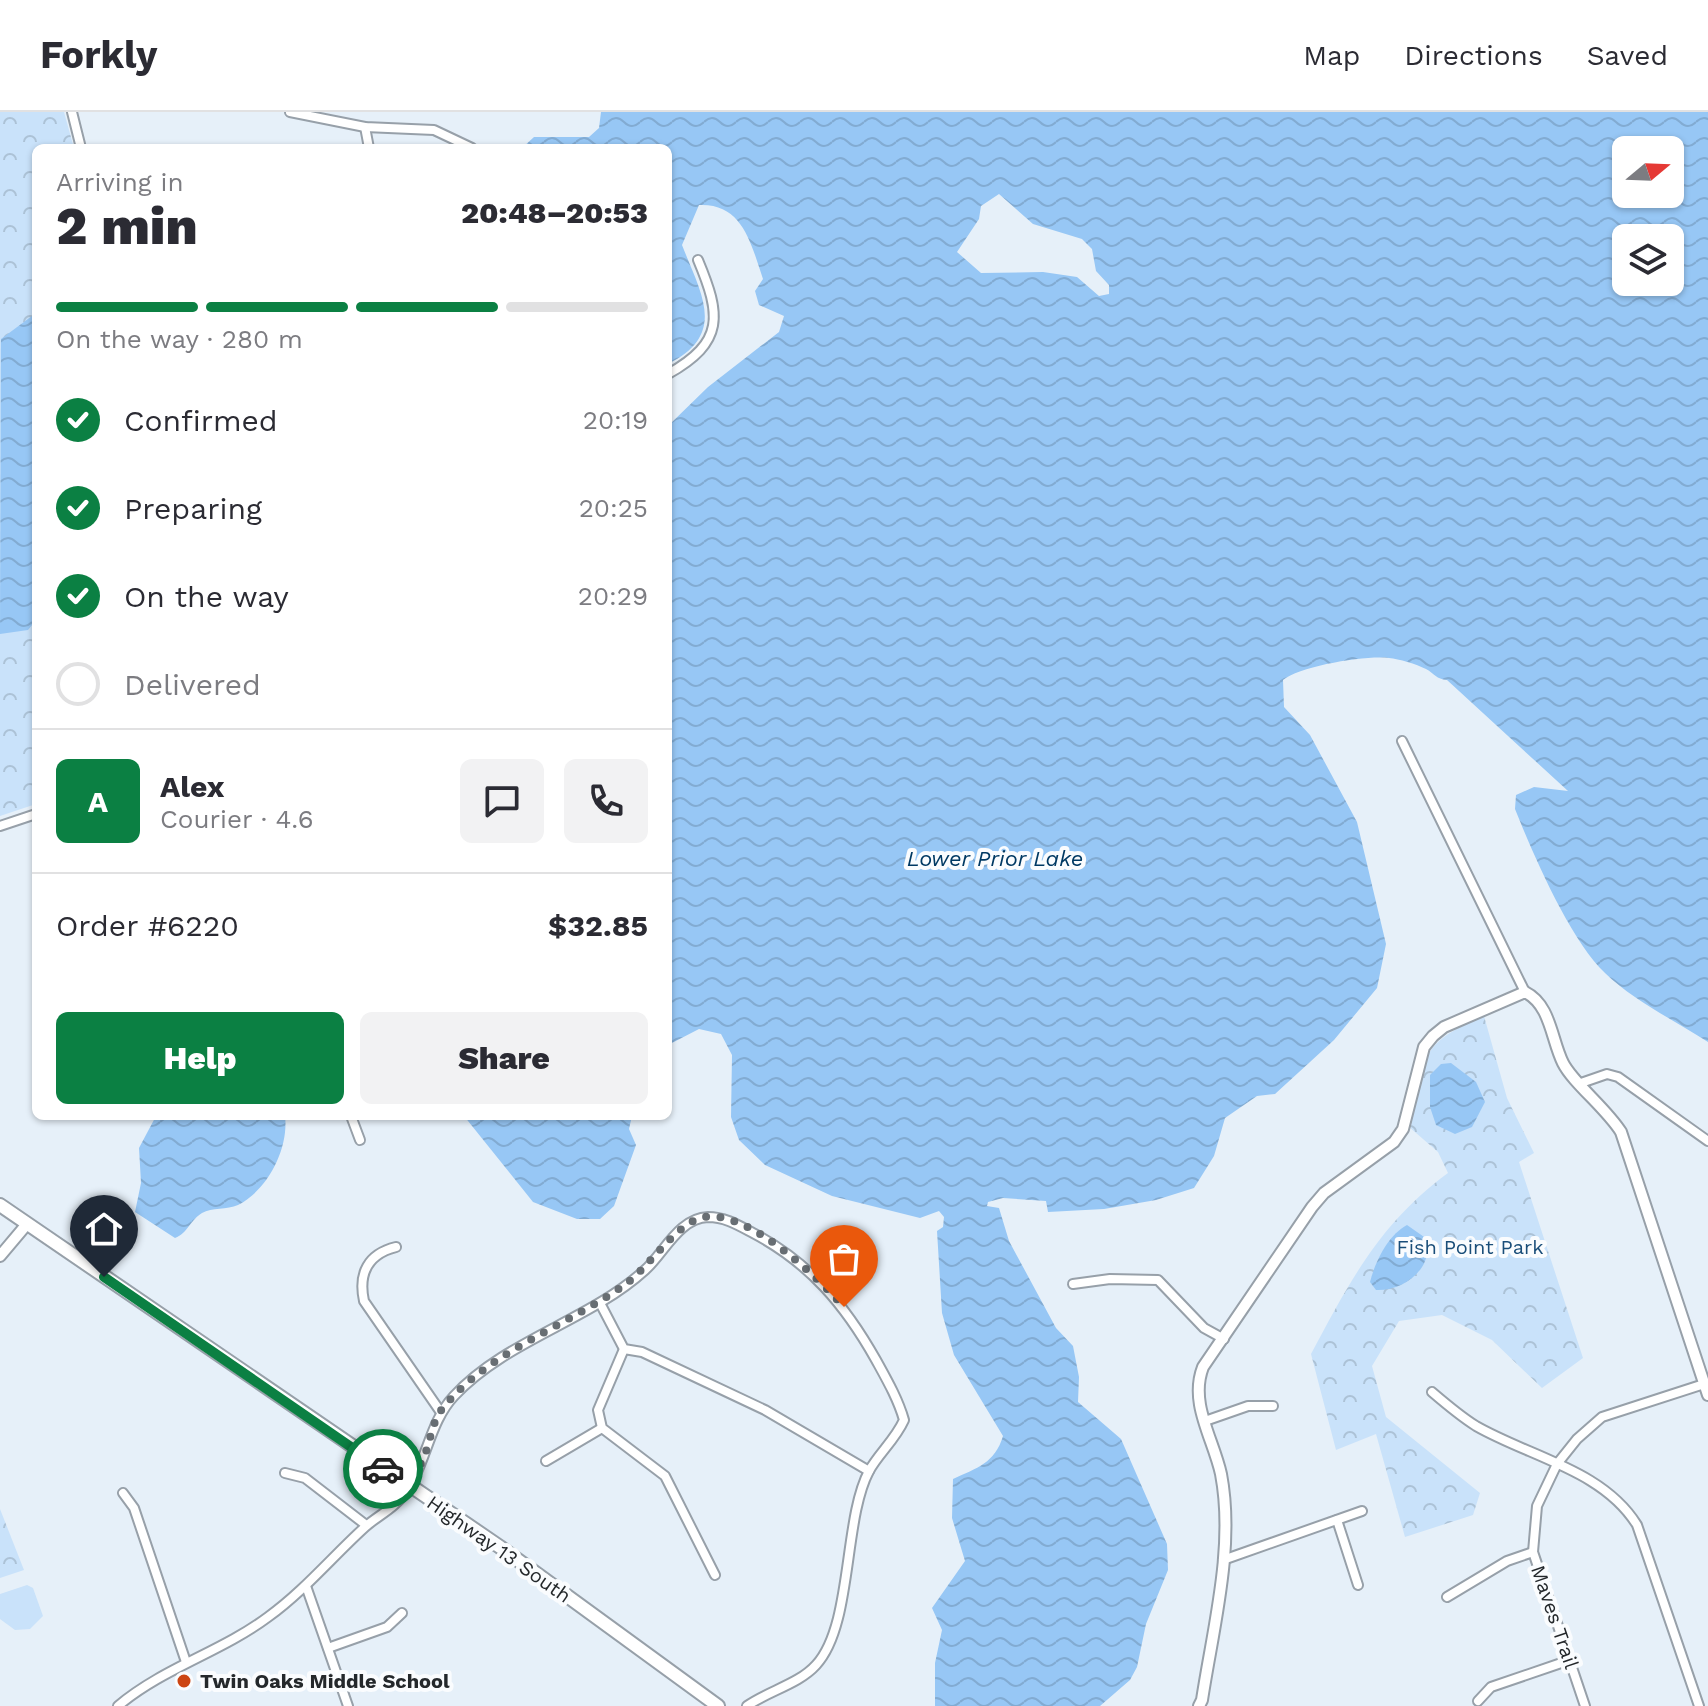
<!DOCTYPE html>
<meta charset="utf-8">
<style>
:root{--surface:#fff;--page:#f2f2f3;--text:#2b2b33;--muted:#7c7c81;--line:#e1e1e2;--accent:#0b8043}
body{margin:0;font-family:"Work Sans",sans-serif;background:var(--page);color:var(--text);height:100vh;display:flex;flex-direction:column;font-size:30px;white-space:nowrap}
*{box-sizing:border-box;margin:0}
p{font-size:26px;color:var(--muted)}
.icon{flex:none;width:44px;height:44px;fill:none;stroke:currentColor;stroke-width:2;stroke-linecap:round;stroke-linejoin:round}
.map{position:relative;flex:1;overflow:hidden}
.drawer{position:absolute;left:32px;top:32px;width:640px;height:976px;display:flex;flex-direction:column;background:var(--surface);border-radius:12px;box-shadow:0 2px 6px #0004}
.drawer>*{flex:none}
.needle{width:52px;rotate:71deg}
.tools{position:absolute;left:1612px;top:24px;display:grid;gap:16px}
.tools a{display:grid;place-items:center;width:72px;height:72px;border-radius:12px;background:var(--surface);box-shadow:0 2px 6px #0004;font-size:40px}
.pin{position:absolute;display:grid;place-items:center;width:68px;height:68px;color:#fff;margin:-82px -34px;border-radius:50% 50% 50% 0;rotate:-45deg;box-shadow:0 0 8px #0007}
.pin .icon{rotate:45deg}
.courier{position:absolute;display:grid;place-items:center;width:80px;height:80px;margin:-40px;border:6px solid #0b8043;border-radius:50%;background:#fff;color:#222;box-shadow:0 2px 10px #0007}
.head em{font-style:normal;font-weight:800}
.head div{display:flex;flex-direction:column-reverse}
.head{display:flex;align-items:center;justify-content:space-between;height:136px;padding:0 24px}
h1{font-size:52px;font-weight:800;line-height:60px}
.bar{display:grid;grid-template-columns:repeat(4,1fr);gap:12px 8px;align-content:center;height:96px;padding:0 24px}
.bar i{height:10px;border-radius:6px;background:var(--line)}
.bar .selected{background:var(--accent)}
.bar p{grid-column:span 4}
.line{display:flex;align-items:center;gap:20px;padding:0 24px;border-top:2px solid var(--line)}
.line div{flex:1}
.round{display:grid;place-items:center;flex:none;width:84px;height:84px;border-radius:12px;background:var(--page)}
ol{padding:0 24px;list-style:none}
li{display:flex;align-items:center;gap:24px;height:88px}
li p{margin-inline-start:auto}
li .icon{padding:8px;border-radius:50%;background:var(--accent);color:#fff;stroke-width:4}
li:last-child{color:var(--muted)}
li i{width:44px;height:44px;border:4px solid var(--line);border-radius:50%}
.button{display:flex;gap:16px;margin-top:auto;padding:16px 24px}
.button a{flex:1;height:92px;border-radius:12px;background:var(--accent);color:#fff;font-size:32px;font-weight:800;line-height:92px;text-align:center}
.button a+a{background:var(--page);color:var(--text)}
header{display:flex;align-items:center;gap:48px;box-sizing:border-box;height:112px;padding:0 40px;background:var(--surface);border-bottom:2px solid var(--line)}
header strong{font-size:38px}
nav{display:flex;gap:44px;margin-inline-start:auto;font-size:28px}
.map>svg:first-child{display:block}
.park{fill:url(#park-crowns)}
.garden{fill:#c9e2fa}
.water{fill:url(#water-waves);fill-rule:evenodd}
.lines{fill:none;stroke-linecap:round;stroke-linejoin:round}
.minor-casing{stroke:#97a0a9;stroke-width:12}
.tertiary-casing{stroke:#97a0a9;stroke-width:14}
.primary-casing{stroke:#97a0a9;stroke-width:16}
.minor{stroke:#fff;stroke-width:8}
.tertiary{stroke:#fff;stroke-width:10}
.primary{stroke:#fff;stroke-width:12}
.done{stroke:#686e73;stroke-width:8;stroke-dasharray:0 14.4}
.route{stroke:#0b8043;stroke-width:10}
.poi-dot{fill:#cc4513;stroke:#fafcfe;stroke-width:3}
.labels{text-anchor:middle;stroke-width:8;stroke-linejoin:round;paint-order:stroke}
.park-label{font-size:20px;fill:#1a4e79;stroke:#fafcfe}
.street-label{font-size:20px;fill:#24282b;stroke:#fafcfe}
.poi-label{font-size:20px;font-weight:bold;fill:#24282b;stroke:#fafcfe;text-anchor:start}
.water-label{font-size:22px;font-style:italic;fill:#003963;stroke:#fafcfe}
</style>
<header>
<strong>Forkly</strong>
<nav><a>Map</a><a>Directions</a><a>Saved</a></nav>
</header>
<div class="map">
<svg width="1708" height="1594" viewBox="0 0 1708 1594">
<defs>
<pattern id="park-crowns" width="20" height="18" patternUnits="userSpaceOnUse" patternTransform="scale(2)"><rect width="20" height="18" fill="#c9e2fa"/><path d="M2 6a3 3 0 1 1 6 0M12 15a3 3 0 1 1 6 0" fill="none" stroke="#acc2d6"/></pattern>
<pattern id="water-waves" width="16" height="10" patternUnits="userSpaceOnUse" patternTransform="scale(2)"><rect width="16" height="10" fill="#97c7f5"/><path d="M0 5q4-4 8 0t8 0" fill="none" stroke="#82abd2"/></pattern>
</defs>
<rect width="100%" height="100%" fill="#e6f0f9"/>
<g class="park">
<polygon points="0,0 64,0 74,36 36,36 36,692 0,704"/>
<path d="M1484,904L1507,986L1534,1041L1519,1050L1583,1246L1542,1276L1492,1228L1442,1203L1399,1209L1372,1254L1386,1305L1480,1381L1473,1403L1405,1425L1376,1322L1336,1338L1311,1242C1350,1169 1380,1111 1448,1061L1438,1040L1408,1014C1426,947 1415,933 1484,904Z"/>
<polygon points="0,1397 24,1458 0,1466"/>
</g>
<polygon class="garden" points="27,1473 33,1476 43,1504 30,1517 15,1518 0,1507 0,1482"/>
<g class="water">
<path d="M601,0H1708V930C1674,908 1634,889 1605,861C1570,828 1533,742 1515,697L1516,683L1534,675L1568,679L1447,568C1436,567 1435,562 1426,557C1416,552 1399,547 1389,546C1366,543 1300,554 1283,568L1284,595L1310,623L1357,710L1386,832L1377,876L1334,928L1275,982L1257,984L1225,1006L1214,1044L1194,1076L1156,1088L1104,1097L1048,1100L1046,1089L1003,1086L988,1090L987,1094L999,1096L1009,1129L1056,1216L1073,1234L1079,1265L1078,1290L1121,1327L1167,1432L1168,1458L1146,1512L1137,1555L1130,1568L1100,1594H935V1551L942,1518L932,1496L965,1449L952,1406L953,1367C977,1356 995,1351 1003,1324L954,1243L942,1201L937,1119L943,1115L944,1105L939,1099L920,1106L832,1084L765,1053L739,1028L731,1005L732,943L721,922L699,917L668,933V314L708,275L779,220L784,204L759,193L755,179L763,167C751,132 743,91 699,93L682,133C701,182 728,222 668,252V36H522L534,25H589L599,16ZM1626,38H1670V82H1626ZM999,82L1033,112L1082,127L1092,137L1096,159L1109,173V182L1099,184L1077,165L1043,160L981,161L957,140L979,107L981,94ZM1626,126H1670V170H1626Z"/>
<polygon points="36,201 36,508 28,518 0,522 1,227"/>
<polygon points="1451,951 1476,970 1485,990 1472,1015 1455,1022 1436,1013 1430,995 1430,963 1441,952"/>
<path d="M156,1004H285C289,1036 268,1078 238,1093C227,1098 212,1095 202,1101C190,1108 188,1121 175,1126L135,1100L141,1071L139,1036Z"/>
<polygon points="464,1004 632,1004 629,1017 636,1033 614,1094 600,1107 577,1107 533,1090"/>
<path d="M1407,1113L1427,1127C1433,1157 1404,1179 1376,1178L1370,1170C1375,1150 1388,1123 1407,1113Z"/>
</g>
<g class="lines">
<defs>
<g id="minor">
<polyline points="72,0 81,36"/>
<polyline points="290,0 365,15 434,18 472,36"/>
<polyline points="365,15 369,36"/>
<path d="M668,262C725,230 721,203 698,148"/>
<polyline points="1402,629 1525,880"/>
<polyline points="0,714 36,702"/>
<polyline points="1581,971 1607,962 1618,965 1708,1029"/>
<polyline points="351,1004 360,1028"/>
<path d="M396,1135C368,1142 358,1161 364,1189L440,1299"/>
<polyline points="1073,1172 1110,1167 1158,1168 1204,1216 1224,1227"/>
<polyline points="600,1191 624,1237 642,1240 765,1298 869,1359"/>
<polyline points="624,1237 598,1298 602,1316 665,1364 715,1463"/>
<path d="M1432,1280C1446,1292 1460,1304 1476,1314C1530,1345 1603,1358 1637,1413L1699,1594"/>
<polyline points="1205,1309 1248,1294 1273,1294"/>
<polyline points="546,1349 602,1316"/>
<polyline points="285,1361 305,1366 366,1413"/>
<polyline points="123,1381 134,1396 186,1550"/>
<polyline points="1337,1408 1358,1473"/>
<polyline points="1223,1448 1362,1399"/>
<polyline points="306,1474 348,1594"/>
<polyline points="1447,1485 1507,1449 1533,1440"/>
<polyline points="328,1536 387,1515 402,1501"/>
<polyline points="1478,1589 1491,1575 1570,1548"/>
<path d="M118,1594C163,1556 221,1540 268,1505C304,1479 332,1445 365,1415C374,1407 385,1401 394,1393C427,1363 425,1315 454,1284C506,1228 589,1209 645,1158C664,1141 679,1106 708,1105C725,1105 738,1113 753,1121C810,1151 845,1193 876,1248C887,1268 898,1287 904,1308C895,1328 879,1341 869,1359C843,1408 853,1513 816,1553C799,1572 768,1579 747,1594"/>
<polyline points="1585,1594 1533,1440 1537,1394 1557,1352 1577,1327 1602,1305 1707,1271"/>
</g>
<g id="tertiary">
<polyline points="0,1144 27,1112"/>
<path d="M1199,1594L1202,1588C1213,1516 1235,1435 1221,1362C1213,1326 1189,1291 1203,1255L1312,1095L1324,1081L1394,1030L1403,1017L1424,935L1433,924L1444,915L1525,880C1551,893 1551,927 1563,951C1573,971 1606,996 1621,1020L1708,1283"/>
</g>
<polyline id="primary" points="0,1093 500,1435 718,1594"/>
</defs>
<use href="#minor" class="minor-casing"/>
<use href="#tertiary" class="tertiary-casing"/>
<use href="#primary" class="primary-casing"/>
<use href="#minor" class="minor"/>
<use href="#tertiary" class="tertiary"/>
<use href="#primary" class="primary"/>
</g>
<g class="lines">
<path class="done" d="M383,1357L409,1375C414,1364 421,1353 425,1342C431,1327 432,1310 442,1297C488,1239 568,1214 627,1171C650,1154 677,1110 704,1105C749,1098 817,1165 844,1195"/>
<polyline class="route" points="104,1165 383,1357"/>
</g>
<circle class="poi-dot" cx="184" cy="1569" r="8"/>
<g class="labels">
<g class="park-label">
<text x="1470" y="1142">Fish Point Park</text>
</g>
<g class="street-label">
<text transform="translate(499 1437) rotate(35)" y="7">Highway 13 South</text>
<text transform="translate(1555 1505) rotate(71)" y="7">Maves Trail</text>
</g>
<g class="poi-label">
<text x="200" y="1576">Twin Oaks Middle School</text>
</g>
<g class="water-label">
<text x="995" y="754">Lower Prior Lake</text>
</g>
</g>
</svg>
<div class="tools">
<a><svg class="needle" viewBox="-14 -14 28 28"><path d="M0-13l5 13h-10z" fill="#e53935"/><path d="M0 13l5-13h-10z" fill="#7c7c81"/></svg></a>
<a><svg class="icon" aria-label="layers" viewBox="0 0 24 24"><path d="M12 4l9 5-9 5-9-5zM3 14l9 5 9-5"/></svg></a>
</div>
<div class="pin" style="left:844px;top:1195px;background:#ea580c"><svg class="icon" aria-label="bag" viewBox="0 0 24 24"><path d="M5 8h14l-1 12H6zM9 8a3 3 0 0 1 6 0"/></svg></div>
<div class="pin" style="left:104px;top:1165px;background:#1f2937"><svg class="icon" aria-label="home" viewBox="0 0 24 24"><path d="M3 11l9-7 9 7M6 9v11h12V9"/></svg></div>
<div class="courier" style="left:383px;top:1357px"><svg class="icon" aria-label="car" viewBox="0 0 24 24"><path d="M5 17H2v-5l4-1 3-4h7l3 4 3 1v5h-3M9 17h6M6 11h13"/><circle cx="7" cy="17" r="2"/><circle cx="17" cy="17" r="2"/></svg></div>
<section class="drawer">
<div class="head"><div><h1>2 min</h1><p>Arriving in</p></div><em>20:48–20:53</em></div>
<div class="bar"><i class="selected"></i><i class="selected"></i><i class="selected"></i><i></i><p>On the way · 280 m</p></div>
<ol>
<li><svg class="icon" aria-label="check" viewBox="0 0 24 24"><path d="M5 12l5 5 9-10"/></svg>Confirmed<p>20:19</p></li>
<li><svg class="icon" aria-label="check" viewBox="0 0 24 24"><path d="M5 12l5 5 9-10"/></svg>Preparing<p>20:25</p></li>
<li><svg class="icon" aria-label="check" viewBox="0 0 24 24"><path d="M5 12l5 5 9-10"/></svg>On the way<p>20:29</p></li>
<li><i></i>Delivered</li>
</ol>
<div class="line" style="height:144px"><b class="round" style="background:var(--accent);color:#fff">A</b><div><b>Alex</b><p>Courier · 4.6</p></div><a class="round"><svg class="icon" aria-label="chat" viewBox="0 0 24 24"><path d="M4 5h16v11H9l-5 4z"/></svg></a><a class="round"><svg class="icon" aria-label="phone" viewBox="0 0 24 24"><path d="M5 4h4l2 5-3 2q2 4 5 5l2-3 5 2v4C11 20 4 13 5 4z"/></svg></a></div>
<div class="line" style="height:104px"><div>Order #6220</div><b>$32.85</b></div>
<div class="button"><a>Help</a><a>Share</a></div>
</section>
</div>
